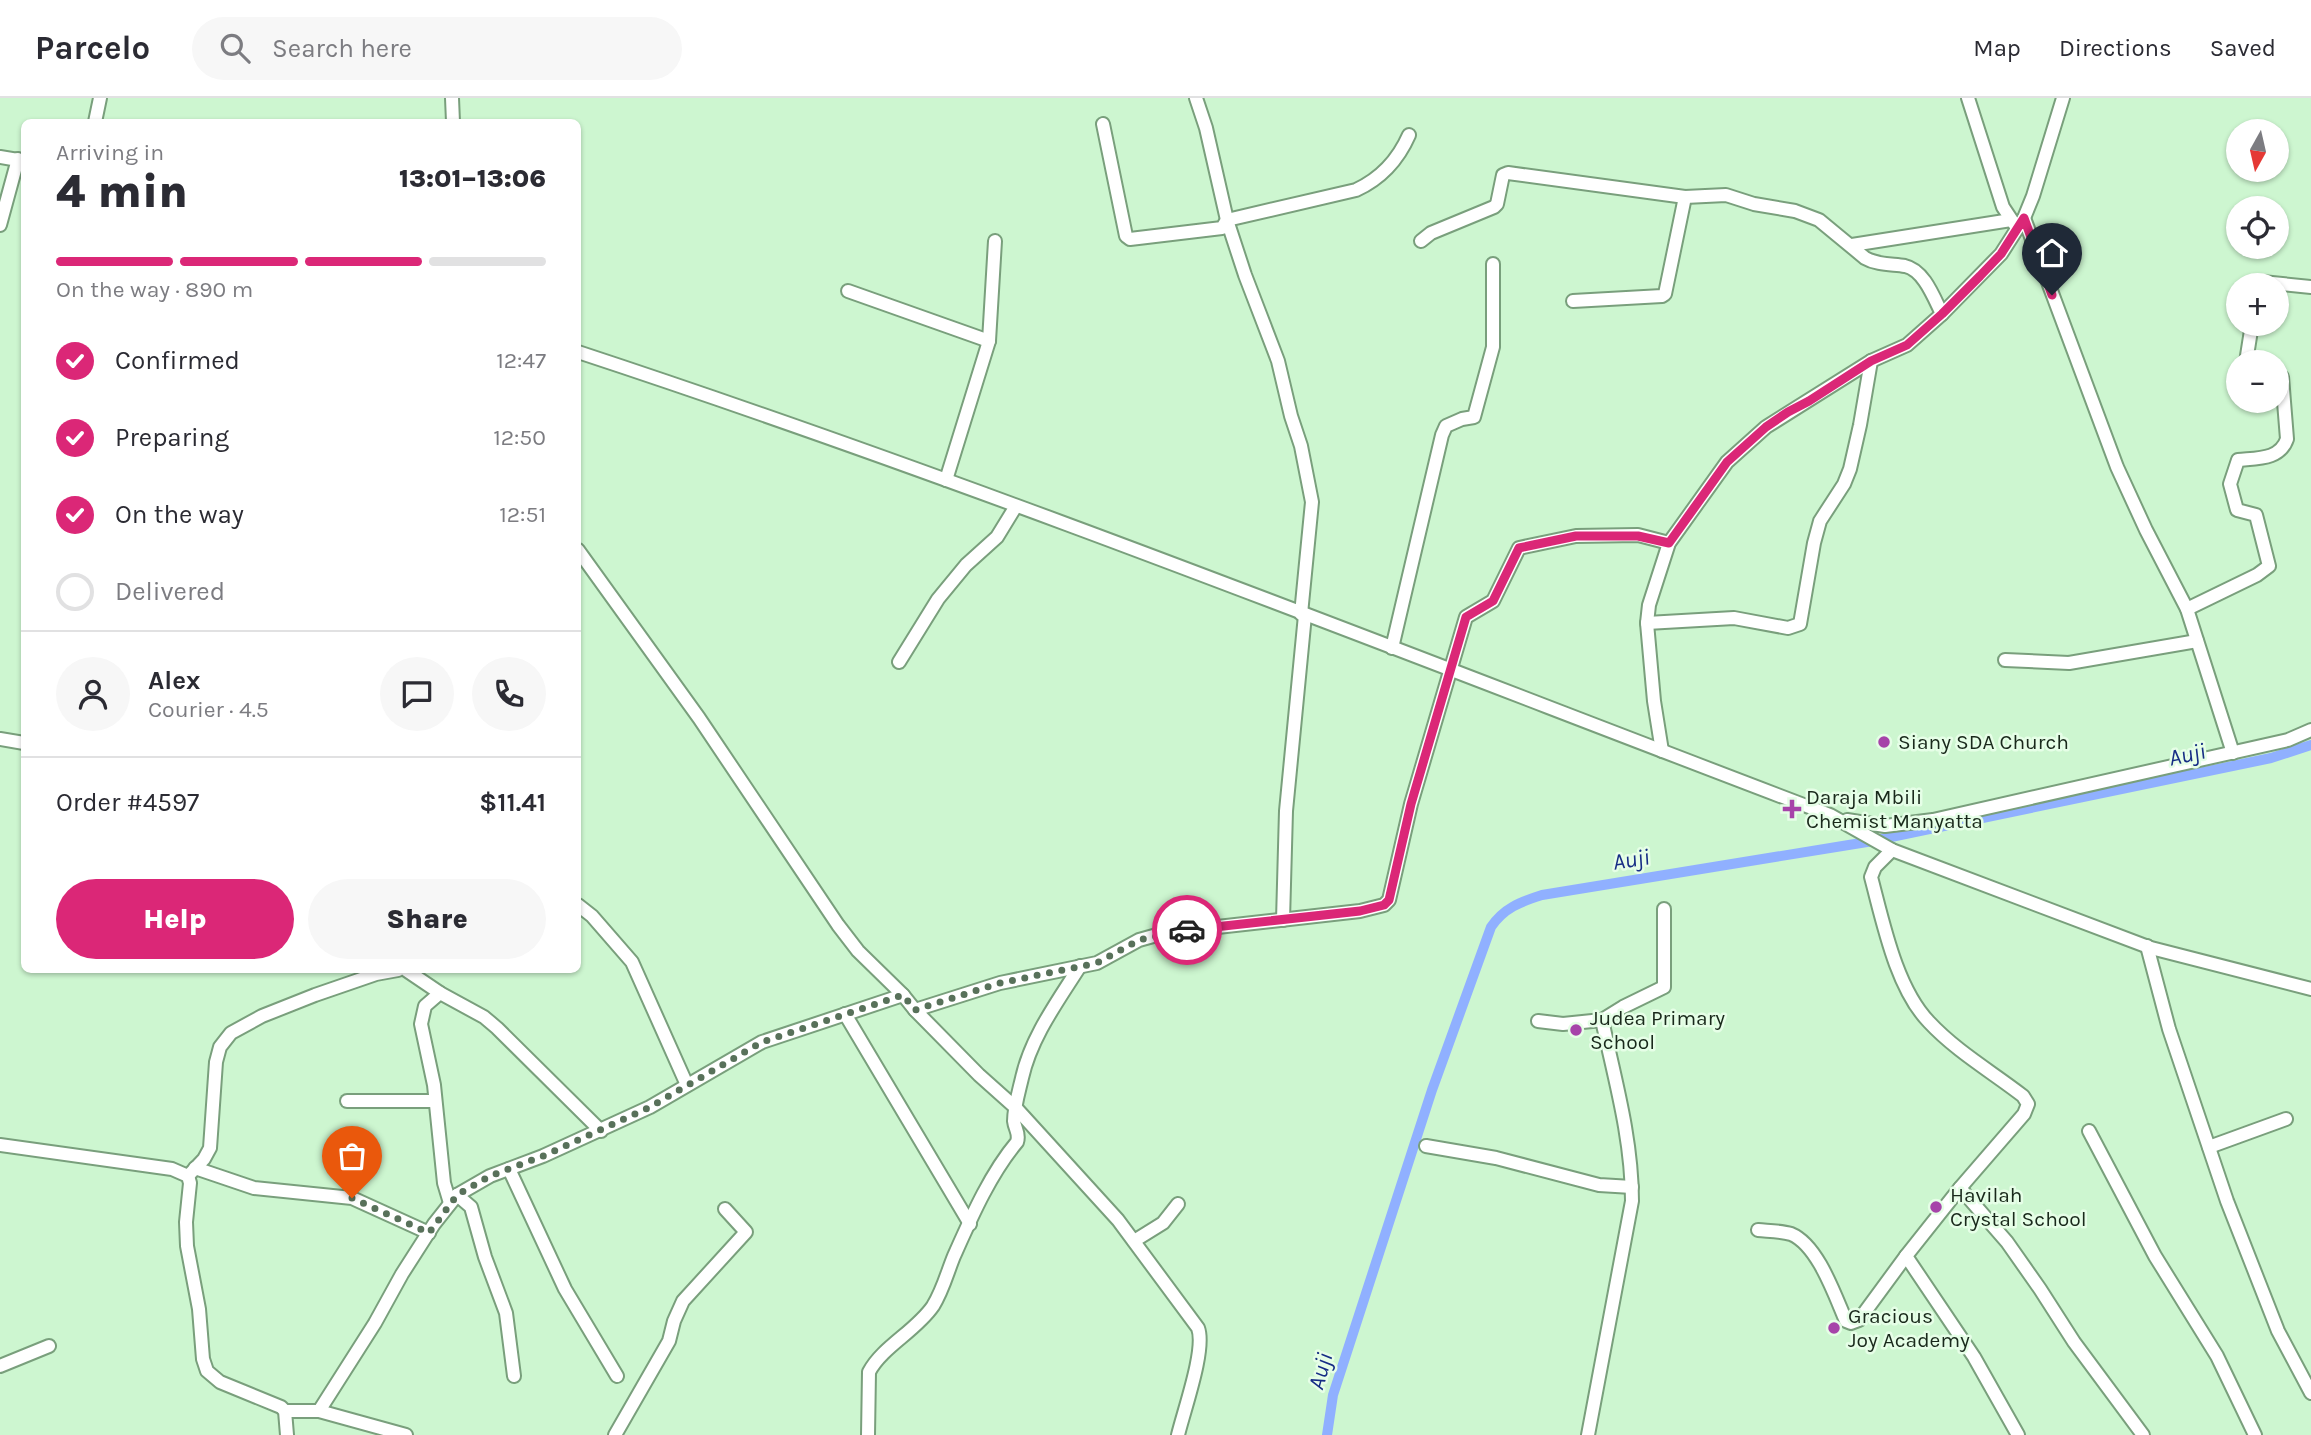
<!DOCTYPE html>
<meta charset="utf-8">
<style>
:root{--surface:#fff;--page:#f7f7f7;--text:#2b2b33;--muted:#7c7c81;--line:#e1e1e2;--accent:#db2777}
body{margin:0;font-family:Karla,sans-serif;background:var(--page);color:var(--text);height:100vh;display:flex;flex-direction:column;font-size:26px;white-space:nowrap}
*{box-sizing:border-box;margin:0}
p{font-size:23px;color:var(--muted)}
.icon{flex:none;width:38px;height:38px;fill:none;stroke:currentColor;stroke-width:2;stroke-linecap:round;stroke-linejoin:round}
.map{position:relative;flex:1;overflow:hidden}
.details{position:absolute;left:21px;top:21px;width:560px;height:854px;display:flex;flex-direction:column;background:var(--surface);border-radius:10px;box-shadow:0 2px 5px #0004}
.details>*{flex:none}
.needle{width:46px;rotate:188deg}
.controls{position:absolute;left:2226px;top:21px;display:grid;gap:14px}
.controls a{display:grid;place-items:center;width:63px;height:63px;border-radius:50%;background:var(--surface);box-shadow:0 2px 5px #0004;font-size:35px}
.pin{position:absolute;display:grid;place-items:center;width:60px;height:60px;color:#fff;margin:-72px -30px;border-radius:50% 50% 50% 0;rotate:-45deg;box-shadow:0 0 7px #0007}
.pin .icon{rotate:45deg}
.courier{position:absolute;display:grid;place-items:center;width:70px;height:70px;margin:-35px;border:5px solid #db2777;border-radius:50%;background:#fff;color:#222;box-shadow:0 2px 9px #0007}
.overview em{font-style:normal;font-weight:800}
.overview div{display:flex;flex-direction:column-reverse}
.overview{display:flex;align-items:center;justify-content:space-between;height:119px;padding:0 35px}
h1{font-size:46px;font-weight:800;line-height:52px}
.bar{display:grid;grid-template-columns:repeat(4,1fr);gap:10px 7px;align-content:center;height:84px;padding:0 35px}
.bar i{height:9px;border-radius:5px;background:var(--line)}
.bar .on{background:var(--accent)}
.bar p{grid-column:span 4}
.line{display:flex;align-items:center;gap:18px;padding:0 35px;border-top:2px solid var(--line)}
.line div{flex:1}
.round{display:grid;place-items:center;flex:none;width:74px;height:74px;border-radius:37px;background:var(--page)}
ol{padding:0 35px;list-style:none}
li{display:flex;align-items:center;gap:21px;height:77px}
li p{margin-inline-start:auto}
li .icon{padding:7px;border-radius:50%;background:var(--accent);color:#fff;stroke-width:4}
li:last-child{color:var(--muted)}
li i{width:38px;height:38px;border:4px solid var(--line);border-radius:50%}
.button{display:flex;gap:14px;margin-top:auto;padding:14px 35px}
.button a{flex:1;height:80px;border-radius:42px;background:var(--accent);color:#fff;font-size:28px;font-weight:800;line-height:80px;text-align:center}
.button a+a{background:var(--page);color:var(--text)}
header{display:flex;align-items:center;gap:42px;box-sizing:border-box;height:98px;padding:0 35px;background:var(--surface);border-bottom:2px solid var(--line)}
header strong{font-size:33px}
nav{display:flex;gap:38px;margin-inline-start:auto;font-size:24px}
.search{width:490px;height:63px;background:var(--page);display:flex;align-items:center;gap:18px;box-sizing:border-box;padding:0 24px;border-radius:38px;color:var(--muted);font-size:26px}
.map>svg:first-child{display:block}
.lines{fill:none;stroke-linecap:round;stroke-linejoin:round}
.canal{stroke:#90b0ff;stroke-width:10}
.street-casing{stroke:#799f7c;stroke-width:16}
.street{stroke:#fff;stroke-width:12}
.done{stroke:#58715a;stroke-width:7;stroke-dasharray:0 12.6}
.route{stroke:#db2777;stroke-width:9}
.poi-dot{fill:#a643a9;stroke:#e6fee7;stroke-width:2.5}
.labels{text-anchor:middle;stroke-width:5;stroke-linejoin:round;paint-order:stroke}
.poi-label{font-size:21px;fill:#19291b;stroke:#e6fee7;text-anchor:start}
.water-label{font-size:23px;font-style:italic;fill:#162d85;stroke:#e6fee7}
</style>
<header>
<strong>Parcelo</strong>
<div class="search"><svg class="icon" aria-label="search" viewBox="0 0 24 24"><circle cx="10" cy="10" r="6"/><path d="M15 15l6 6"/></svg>Search here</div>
<nav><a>Map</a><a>Directions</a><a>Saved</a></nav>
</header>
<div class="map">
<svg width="2311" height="1337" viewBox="0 0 2311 1337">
<rect width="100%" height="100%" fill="#cdf6d0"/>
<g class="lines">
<path class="canal" d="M1327,1337L1333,1297L1432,992L1491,829C1504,810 1520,804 1542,797L1867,744L2271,660L2311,647"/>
<defs>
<g id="street">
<polyline points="452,0 453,24"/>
<polyline points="1196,0 1206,30 1227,122 1245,177 1278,263 1291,318 1301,348 1312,404 1301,516"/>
<polyline points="1968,0 2003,109 2015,127"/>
<polyline points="95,24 100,0"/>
<path d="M1103,26L1126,138L1130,141L1222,130L1227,122L1356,92C1380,81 1398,62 1409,37"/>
<polyline points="0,59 24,63"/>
<polyline points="2024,120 2117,369 2146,432 2187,511 2233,655"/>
<polyline points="0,127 18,61"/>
<path d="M1421,143L1431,135L1494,109L1497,106L1503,77L1508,75L1685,99L1726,97L1754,106L1795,113L1819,122L1865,160C1877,167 1892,166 1905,168C1924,172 1934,200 1942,216"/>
<polyline points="1852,147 2011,122"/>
<polyline points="2259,187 2262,184 2311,189"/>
<polyline points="848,193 989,243"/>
<polyline points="1573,203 1662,198 1665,196 1685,99"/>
<path d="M578,254C1000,393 1414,559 1830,717L1892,752L2151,850L2311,891"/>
<polyline points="2246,264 2252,226"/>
<polyline points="946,382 989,243 995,143"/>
<polyline points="578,452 699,620 838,827 858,853 903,897"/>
<path d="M2187,511L2257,477L2269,468L2256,417L2237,412L2230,386L2238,362C2257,360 2280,362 2287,341L2282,279L2277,275"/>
<polyline points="1647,525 1734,520 1788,530 1800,526 1814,445 1820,423 1844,386 1850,371 1860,327 1871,263"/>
<polyline points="1392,550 1442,337 1446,328 1462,321 1474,319 1493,249 1493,166"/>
<polyline points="2005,562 2069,565 2197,543"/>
<polyline points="899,564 938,501 966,467 997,439 1016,408"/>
<polyline points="0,641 24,645"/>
<polyline points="1662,653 1654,603 1647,525 1649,507 1669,445 1727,364 1766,329 1871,263 1907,247 1942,216 2001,156 2024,120 2033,98 2063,0"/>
<polyline points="1847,722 1885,728 1933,722 2288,642 2311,632"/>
<path d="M1892,752L1875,769L1871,779C1883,824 1896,890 1929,924C1956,953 1992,974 2023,998L2028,1006L2024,1016L1960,1090L1906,1158L1974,1259L2018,1337"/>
<polyline points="578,807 592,818 632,864 687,987"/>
<polyline points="1283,822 1286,713 1305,517"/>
<polyline points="2147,848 2169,931 2227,1103 2278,1233 2311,1295"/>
<polyline points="406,872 440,895"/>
<path d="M915,912L979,977L1016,1010L1118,1122L1198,1230C1206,1251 1184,1312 1178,1337"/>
<polyline points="845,916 970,1126"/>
<polyline points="1602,922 1623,909 1664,889 1664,811"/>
<path d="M1538,923L1563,926L1602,922C1615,982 1632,1041 1632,1103L1588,1337"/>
<polyline points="347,1003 434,1003"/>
<polyline points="2089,1033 2155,1158 2217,1258 2255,1337"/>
<polyline points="0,1047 172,1071 188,1078 190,1085 186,1124 187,1148 199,1211 203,1261 207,1273 220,1284 281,1309 285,1313 287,1337"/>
<polyline points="1426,1048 1496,1060 1599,1087 1632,1089"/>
<polyline points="2209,1049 2286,1021"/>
<polyline points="195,1070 254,1090 352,1100 429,1135"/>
<polyline points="509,1071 565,1191 617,1278"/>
<polyline points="188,1078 204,1061 210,1050 216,964 220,949 231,935 262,918 315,897 376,876 398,872"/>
<polyline points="1960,1090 2007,1144 2040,1191 2074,1244 2143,1337"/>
<polyline points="457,1097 471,1109 485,1159 506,1215 514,1278"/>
<polyline points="450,1105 444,1085 434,987 421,926 425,908 440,895 484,919 497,930 601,1033"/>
<path d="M1758,1132C1768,1133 1781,1133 1791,1136C1818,1147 1835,1198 1846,1223L1851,1225L1859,1222L1906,1158"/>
<polyline points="1134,1143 1163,1125 1178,1106"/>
<polyline points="0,1268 49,1248"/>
<polyline points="285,1313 319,1313 406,1337"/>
<polyline points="319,1313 375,1225 402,1176 434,1126 457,1097 490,1078 543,1058 650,1009 762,944 903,897 915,912 1000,885 1097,865 1139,842 1164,835 1360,813 1384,807 1389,802 1411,706 1466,519 1493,503 1519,450 1576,438 1638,437 1669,445"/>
<polyline points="615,1337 669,1243 674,1223 683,1203 746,1134 725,1111"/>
<path d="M868,1337L869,1274C882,1249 916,1233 933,1208C943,1192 947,1175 954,1158C971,1120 990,1076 1017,1044C1020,1035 1015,1032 1014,1023C1014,1009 1019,993 1022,980C1031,939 1058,903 1080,868"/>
</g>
</defs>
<use href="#street" class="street-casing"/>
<use href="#street" class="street"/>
</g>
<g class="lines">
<polyline class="done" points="352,1100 429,1135 457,1097 490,1078 543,1058 650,1009 762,944 903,897 915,912 1000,885 1097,865 1139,842 1187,832"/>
<polyline class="route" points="1187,832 1360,813 1384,807 1389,802 1411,706 1466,519 1493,503 1519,450 1576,438 1638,438 1669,445 1727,364 1766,329 1788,314 1809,303 1871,263 1907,247 1942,216 1980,178 2001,156 2024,120 2052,197"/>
</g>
<g class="poi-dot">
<circle cx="1884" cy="644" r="7"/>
<path d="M1788.5 700.5h7v7h7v7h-7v7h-7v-7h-7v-7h7z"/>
<circle cx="1576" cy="932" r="7"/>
<circle cx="1936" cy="1109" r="7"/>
<circle cx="1834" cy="1230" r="7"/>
</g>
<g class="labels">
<g class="poi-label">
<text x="1898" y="651">Siany SDA Church</text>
<text x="1806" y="706">Daraja Mbili<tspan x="1806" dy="24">Chemist Manyatta</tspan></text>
<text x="1590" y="927">Judea Primary<tspan x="1590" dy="24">School</tspan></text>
<text x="1950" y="1104">Havilah<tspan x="1950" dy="24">Crystal School</tspan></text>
<text x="1848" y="1225">Gracious<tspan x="1848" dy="24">Joy Academy</tspan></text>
</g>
<g class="water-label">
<text transform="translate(2187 656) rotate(-12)" y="8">Auji</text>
<text transform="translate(1631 761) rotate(-9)" y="8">Auji</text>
<text transform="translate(1320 1273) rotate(-74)" y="8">Auji</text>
</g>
</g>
</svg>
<div class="controls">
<a><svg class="needle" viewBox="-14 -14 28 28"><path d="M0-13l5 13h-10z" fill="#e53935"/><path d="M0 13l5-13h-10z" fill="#7c7c81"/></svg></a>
<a><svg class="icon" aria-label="locate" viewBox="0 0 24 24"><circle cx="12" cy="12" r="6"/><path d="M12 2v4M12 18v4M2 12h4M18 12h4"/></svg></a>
<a>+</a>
<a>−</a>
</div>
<div class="pin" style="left:352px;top:1100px;background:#ea580c"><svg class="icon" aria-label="bag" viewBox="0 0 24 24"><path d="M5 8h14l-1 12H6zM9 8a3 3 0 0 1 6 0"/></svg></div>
<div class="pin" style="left:2052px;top:197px;background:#1f2937"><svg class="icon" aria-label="home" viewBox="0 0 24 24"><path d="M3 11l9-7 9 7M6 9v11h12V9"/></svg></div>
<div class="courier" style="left:1187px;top:832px"><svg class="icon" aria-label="car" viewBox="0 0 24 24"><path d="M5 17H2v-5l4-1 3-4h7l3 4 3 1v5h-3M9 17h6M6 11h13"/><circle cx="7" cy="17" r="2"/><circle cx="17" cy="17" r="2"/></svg></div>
<section class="details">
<div class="overview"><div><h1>4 min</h1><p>Arriving in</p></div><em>13:01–13:06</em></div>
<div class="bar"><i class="on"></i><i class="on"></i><i class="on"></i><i></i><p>On the way · 890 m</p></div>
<ol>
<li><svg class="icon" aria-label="check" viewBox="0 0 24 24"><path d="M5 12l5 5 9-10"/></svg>Confirmed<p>12:47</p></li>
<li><svg class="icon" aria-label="check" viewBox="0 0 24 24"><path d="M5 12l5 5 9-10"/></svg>Preparing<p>12:50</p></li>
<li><svg class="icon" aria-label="check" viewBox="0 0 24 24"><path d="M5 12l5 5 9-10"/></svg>On the way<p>12:51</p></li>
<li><i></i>Delivered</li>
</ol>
<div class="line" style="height:126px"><a class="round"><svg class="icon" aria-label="person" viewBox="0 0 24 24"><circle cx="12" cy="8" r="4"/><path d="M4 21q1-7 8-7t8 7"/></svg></a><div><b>Alex</b><p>Courier · 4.5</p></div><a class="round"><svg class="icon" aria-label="chat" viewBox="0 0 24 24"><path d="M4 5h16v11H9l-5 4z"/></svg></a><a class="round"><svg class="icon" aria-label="phone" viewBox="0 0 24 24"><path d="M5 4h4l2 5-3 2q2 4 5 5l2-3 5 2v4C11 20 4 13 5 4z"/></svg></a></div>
<div class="line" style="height:91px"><div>Order #4597</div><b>$11.41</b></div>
<div class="button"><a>Help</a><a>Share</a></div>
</section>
</div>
